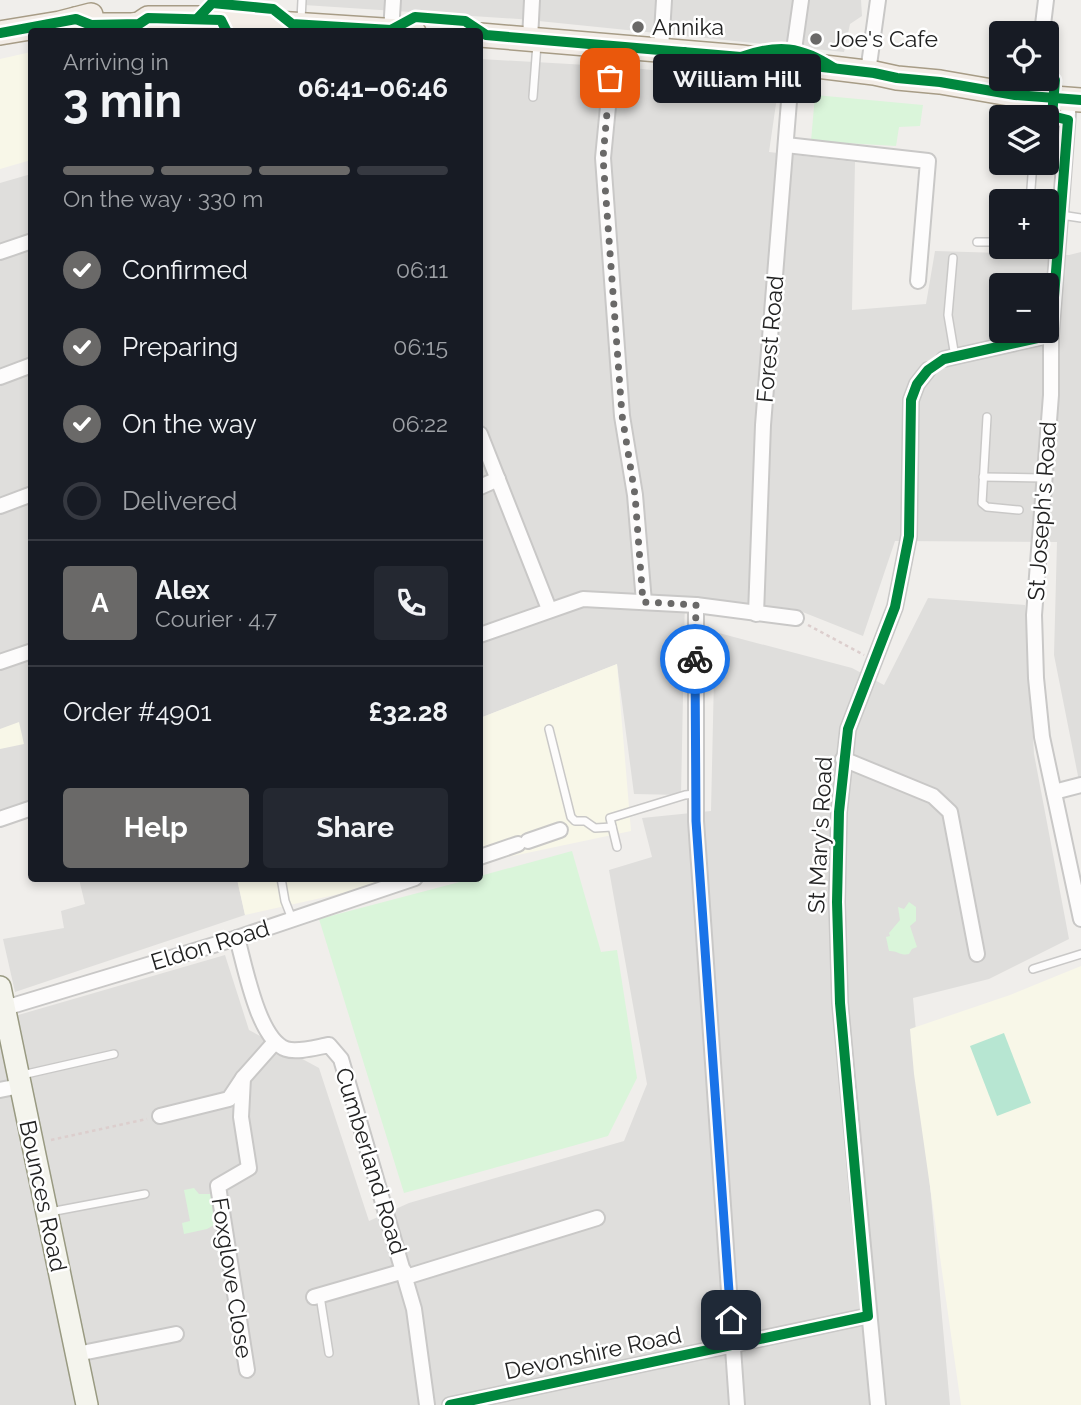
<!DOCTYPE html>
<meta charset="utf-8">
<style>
:root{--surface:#171b24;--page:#242831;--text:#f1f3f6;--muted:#9ea1a6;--line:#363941;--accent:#6a6968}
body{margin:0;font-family:Raleway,sans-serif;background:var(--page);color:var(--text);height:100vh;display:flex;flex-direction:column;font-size:26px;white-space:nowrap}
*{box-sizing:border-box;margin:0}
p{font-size:23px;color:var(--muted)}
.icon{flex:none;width:38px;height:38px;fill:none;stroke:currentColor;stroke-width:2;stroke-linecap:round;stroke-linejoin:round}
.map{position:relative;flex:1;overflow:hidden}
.sheet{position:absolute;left:28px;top:28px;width:455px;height:854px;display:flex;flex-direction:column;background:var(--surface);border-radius:7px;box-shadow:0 4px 10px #0003}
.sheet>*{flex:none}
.fabs{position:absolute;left:989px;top:21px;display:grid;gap:14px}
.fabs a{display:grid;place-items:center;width:70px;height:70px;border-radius:7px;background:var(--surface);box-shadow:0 4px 10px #0003;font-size:35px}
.pin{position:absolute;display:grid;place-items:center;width:60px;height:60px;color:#fff;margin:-30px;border-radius:14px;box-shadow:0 4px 10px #0006}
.courier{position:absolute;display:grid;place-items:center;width:70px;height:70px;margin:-35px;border:5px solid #1a73e8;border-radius:50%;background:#fff;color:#222;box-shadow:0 2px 9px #0007}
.bubble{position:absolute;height:49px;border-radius:7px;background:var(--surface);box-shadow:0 4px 10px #0003;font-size:23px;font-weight:700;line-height:49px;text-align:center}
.overview em{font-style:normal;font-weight:700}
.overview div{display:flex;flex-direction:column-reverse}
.overview{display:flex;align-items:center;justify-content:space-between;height:119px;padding:0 35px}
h1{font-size:46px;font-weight:700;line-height:52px}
.bar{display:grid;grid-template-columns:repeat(4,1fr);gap:10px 7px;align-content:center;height:84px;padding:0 35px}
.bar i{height:9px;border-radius:5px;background:var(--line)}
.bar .on{background:var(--accent)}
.bar p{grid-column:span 4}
.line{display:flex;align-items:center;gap:18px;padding:0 35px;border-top:2px solid var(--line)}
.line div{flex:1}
.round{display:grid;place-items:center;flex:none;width:74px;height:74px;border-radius:7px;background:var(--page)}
ol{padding:0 35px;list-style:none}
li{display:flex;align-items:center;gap:21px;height:77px}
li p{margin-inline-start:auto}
li .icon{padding:7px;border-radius:50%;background:var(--accent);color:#fff;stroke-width:4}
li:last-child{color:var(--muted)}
li i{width:38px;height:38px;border:4px solid var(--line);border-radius:50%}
.action{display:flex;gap:14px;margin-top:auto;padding:14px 35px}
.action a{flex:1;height:80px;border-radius:7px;background:var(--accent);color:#fff;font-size:28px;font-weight:700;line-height:80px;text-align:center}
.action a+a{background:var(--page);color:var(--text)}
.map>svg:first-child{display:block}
.residential{fill:#dfdedc;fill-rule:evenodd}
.education{fill:#f8f7e8}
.park{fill:#daf5da}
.pitch{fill:#b7e6d2}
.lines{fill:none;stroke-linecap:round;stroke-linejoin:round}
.lane-casing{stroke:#c9c8c7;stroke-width:10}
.street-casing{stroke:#c9c8c7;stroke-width:18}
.secondary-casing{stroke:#999a82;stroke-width:24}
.primary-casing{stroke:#a79c86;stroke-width:26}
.path{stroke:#dccecd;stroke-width:2.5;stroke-dasharray:3.5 3.5;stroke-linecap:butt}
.lane{stroke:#fdfcfc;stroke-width:7}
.street{stroke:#fdfcfc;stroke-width:14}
.secondary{stroke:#f4f4ed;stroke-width:21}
.primary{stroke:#f3ede7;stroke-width:23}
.cycleway-casing{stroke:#fff;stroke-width:15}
.cycleway{stroke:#00873e;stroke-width:10}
.done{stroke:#6a6968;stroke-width:7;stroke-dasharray:0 12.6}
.route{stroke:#1a73e8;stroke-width:9}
.poi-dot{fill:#6a6968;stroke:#fff;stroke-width:2.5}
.labels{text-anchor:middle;stroke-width:5;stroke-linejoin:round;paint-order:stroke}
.poi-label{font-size:23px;fill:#222;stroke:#fff;text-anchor:start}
.street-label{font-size:23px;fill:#222;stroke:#fff}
</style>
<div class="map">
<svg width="1081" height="1405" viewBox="0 0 1081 1405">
<rect width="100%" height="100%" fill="#f0eeeb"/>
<g class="residential">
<polygon points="305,0 861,0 862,16 850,24 844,52 519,19 304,5"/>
<path d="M480,59L623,67L779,83L769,152L855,162L852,310L926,304L935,251L1069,255L1081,252V791L1054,655L1057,542L895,541L863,636L795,609L685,597L681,795L634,794L617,664L480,718ZM1001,285H1046V331H1001Z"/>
<polygon points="31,174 31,801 0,812 0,183"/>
<polygon points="928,598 1025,605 1034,754 1069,939 989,979 913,998 950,1405 0,1405 0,1017 1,1020 225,955 249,1030 319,1068 369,1221 409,1203 624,1141 647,1084 609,870 652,857 642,818 711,811 715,632 852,668 884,685"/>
<polygon points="79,879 237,879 245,915 15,992 3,939 64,928 61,911 85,904"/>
</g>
<g class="education">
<polygon points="31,52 31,160 0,169 0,59"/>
<polygon points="617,664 631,831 480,863 480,718"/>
<polygon points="19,722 24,744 0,749 0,729"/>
<polygon points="237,879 407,879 245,915"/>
<polygon points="1081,966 1081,1405 961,1405 914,1074 910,1029 1010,995"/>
</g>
<g class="park">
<polygon points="815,95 923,105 920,126 899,127 896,146 811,141"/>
<polygon points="572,851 601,952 617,950 637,1078 608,1136 404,1193 319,919 471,879 480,878 480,876"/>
<path d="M909,902L916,907V921L910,926L917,947L912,949L909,954C901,956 896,950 889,951L886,937L890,936L889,933L900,920L898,907L904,909Z"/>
<polygon points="194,1188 199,1194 213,1194 221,1221 207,1229 184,1234 182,1223 190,1221 184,1190"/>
</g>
<polygon class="pitch" points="1004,1033 1031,1103 997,1116 970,1046"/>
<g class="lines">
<defs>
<g id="lane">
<polyline points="301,20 302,0"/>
<polyline points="533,97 537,44"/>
<polyline points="1030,201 1033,163"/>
<polyline points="1061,215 1081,218"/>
<polyline points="977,242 1001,242"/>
<polyline points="953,258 948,315 955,357"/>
<polyline points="987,417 982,503 987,507 1019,510"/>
<polyline points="983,477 1044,478"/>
<polyline points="549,729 571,817 575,821 585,821 595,828 612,827"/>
<polyline points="617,847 610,818 685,795 695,794"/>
<polyline points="281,878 285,901 292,919"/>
<polyline points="1033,969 1081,954"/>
<polyline points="22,1075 114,1054"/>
<polyline points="50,1212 145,1194"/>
<polyline points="320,1296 329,1353"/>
</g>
<g id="street">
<polyline points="391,32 393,0"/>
<polyline points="1042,33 1046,0"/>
<polyline points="530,39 532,0"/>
<polyline points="614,45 603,158 622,416 635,495 644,602"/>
<polyline points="661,49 664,0"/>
<polyline points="868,72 878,0"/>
<polyline points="1069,100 1051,335 1051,395 1034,615 1036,678 1042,737 1081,919"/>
<polyline points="786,145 928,161 918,281"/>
<polyline points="0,252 32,241"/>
<polyline points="944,359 1051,335"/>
<polyline points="0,377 32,365"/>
<polyline points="480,434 549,609"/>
<polyline points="480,487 498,479"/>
<polyline points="0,506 32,494"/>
<polyline points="696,605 696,821 737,1405"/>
<polyline points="756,614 763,425 792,64 801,0"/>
<polyline points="480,635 583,599 696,605 796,618"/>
<polyline points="0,662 32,651"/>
<polyline points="843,759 933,796 950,812 977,954"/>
<polyline points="1054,792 1081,785"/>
<polyline points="0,819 32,808"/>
<polyline points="528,841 560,830"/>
<polyline points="480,857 518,844"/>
<path d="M237,938C245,966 258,1039 286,1049C297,1053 317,1047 329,1045L341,1059L414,1309L427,1405"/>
<polyline points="5,1008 237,938 415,878"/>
<polyline points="243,1078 241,1117 249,1168 218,1186 247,1370"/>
<polyline points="0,1090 20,1086"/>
<polyline points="160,1116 229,1099 243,1078 274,1043"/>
<polyline points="406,1277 597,1218"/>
<polyline points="314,1297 404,1271"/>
<polyline points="77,1354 176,1334"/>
<polyline points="450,1405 868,1316"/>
<polyline points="878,1405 840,1003 837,902 839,812 848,729 895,607 909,536 911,400 917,384 928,370"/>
</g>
<polyline id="secondary" points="0,987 87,1405"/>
<g id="primary">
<polyline points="76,19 91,25 132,25 139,24 148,18 198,18 414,32"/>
<polyline points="0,33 60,23 91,15"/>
<polyline points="480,35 741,57 874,73 897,78 940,82 1015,95 1081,100"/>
</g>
</defs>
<use href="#lane" class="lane-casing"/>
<use href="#street" class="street-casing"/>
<use href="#secondary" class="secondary-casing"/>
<use href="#primary" class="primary-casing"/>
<g class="path">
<polyline points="808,625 864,655"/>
<polyline points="51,1140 147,1119"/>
</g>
<use href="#lane" class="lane"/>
<use href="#street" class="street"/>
<use href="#secondary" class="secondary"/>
<use href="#primary" class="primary"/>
<defs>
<g id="cycleway">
<path d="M198,18L212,3L273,9L292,24L391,30L415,17L465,21L486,35L520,38L741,57C778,44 801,46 834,68"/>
<polyline points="0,33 76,19 91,25 139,24 148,18 221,20 227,32"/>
<polyline points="684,52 701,67 771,73 788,63 874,73 897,78 940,82 1015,95 1081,100"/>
<polyline points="450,1405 868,1316 840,1003 837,902 839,812 848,729 895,607 909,536 911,400 917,384 928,370 944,359 1051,335 1068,120 1052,116 1055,80 1039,79"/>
</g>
</defs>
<use href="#cycleway" class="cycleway-casing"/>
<use href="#cycleway" class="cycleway"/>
</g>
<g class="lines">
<polyline class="done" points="610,78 603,158 622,415 635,495 643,602 696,605 695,659"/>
<polyline class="route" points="695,659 696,821 731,1320"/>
</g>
<g class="poi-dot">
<circle cx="638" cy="27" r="7"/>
<circle cx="816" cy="39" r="7"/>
</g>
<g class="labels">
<g class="poi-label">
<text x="652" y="35">Annika</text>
<text x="830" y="47">Joe's Cafe</text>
</g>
<g class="street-label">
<text transform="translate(770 339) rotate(-85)" y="8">Forest Road</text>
<text transform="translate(1042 511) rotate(-86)" y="8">St Joseph's Road</text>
<text transform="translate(820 835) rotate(-87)" y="8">St Mary's Road</text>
<text transform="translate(210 945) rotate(-17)" y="8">Eldon Road</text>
<text transform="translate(371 1161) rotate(73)" y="8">Cumberland Road</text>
<text transform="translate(43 1196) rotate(78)" y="8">Bounces Road</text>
<text transform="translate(232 1278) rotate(81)" y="8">Foxglove Close</text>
<text transform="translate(593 1353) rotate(-12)" y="8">Devonshire Road</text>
</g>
</g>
</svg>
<div class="fabs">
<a><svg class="icon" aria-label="locate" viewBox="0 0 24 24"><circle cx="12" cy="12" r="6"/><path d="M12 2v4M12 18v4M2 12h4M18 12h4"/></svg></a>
<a><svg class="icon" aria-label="layers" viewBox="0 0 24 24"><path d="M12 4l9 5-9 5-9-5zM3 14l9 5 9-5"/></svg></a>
<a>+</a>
<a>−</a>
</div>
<div class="pin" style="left:610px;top:78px;background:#ea580c"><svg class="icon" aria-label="bag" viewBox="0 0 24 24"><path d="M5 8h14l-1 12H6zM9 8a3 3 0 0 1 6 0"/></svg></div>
<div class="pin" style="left:731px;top:1320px;background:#1f2937"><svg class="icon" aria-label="home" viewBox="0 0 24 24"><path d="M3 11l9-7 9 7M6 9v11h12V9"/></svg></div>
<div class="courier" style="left:695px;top:659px"><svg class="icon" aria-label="bike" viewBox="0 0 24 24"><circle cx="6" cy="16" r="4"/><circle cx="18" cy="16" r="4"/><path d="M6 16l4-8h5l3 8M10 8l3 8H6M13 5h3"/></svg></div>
<div class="bubble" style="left:653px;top:54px;width:168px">William Hill</div>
<section class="sheet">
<div class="overview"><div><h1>3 min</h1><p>Arriving in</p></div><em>06:41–06:46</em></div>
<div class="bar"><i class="on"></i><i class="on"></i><i class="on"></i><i></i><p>On the way · 330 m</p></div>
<ol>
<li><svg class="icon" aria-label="check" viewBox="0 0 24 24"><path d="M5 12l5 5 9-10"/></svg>Confirmed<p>06:11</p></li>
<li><svg class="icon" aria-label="check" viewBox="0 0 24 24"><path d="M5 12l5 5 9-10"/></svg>Preparing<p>06:15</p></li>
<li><svg class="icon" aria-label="check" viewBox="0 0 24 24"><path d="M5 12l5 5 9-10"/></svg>On the way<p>06:22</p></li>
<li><i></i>Delivered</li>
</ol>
<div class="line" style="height:126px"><b class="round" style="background:var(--accent);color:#fff">A</b><div><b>Alex</b><p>Courier · 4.7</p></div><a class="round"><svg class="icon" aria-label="phone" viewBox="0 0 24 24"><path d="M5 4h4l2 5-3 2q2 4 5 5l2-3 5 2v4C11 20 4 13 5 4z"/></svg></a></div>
<div class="line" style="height:91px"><div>Order #4901</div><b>£32.28</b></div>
<div class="action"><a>Help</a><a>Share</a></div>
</section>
</div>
